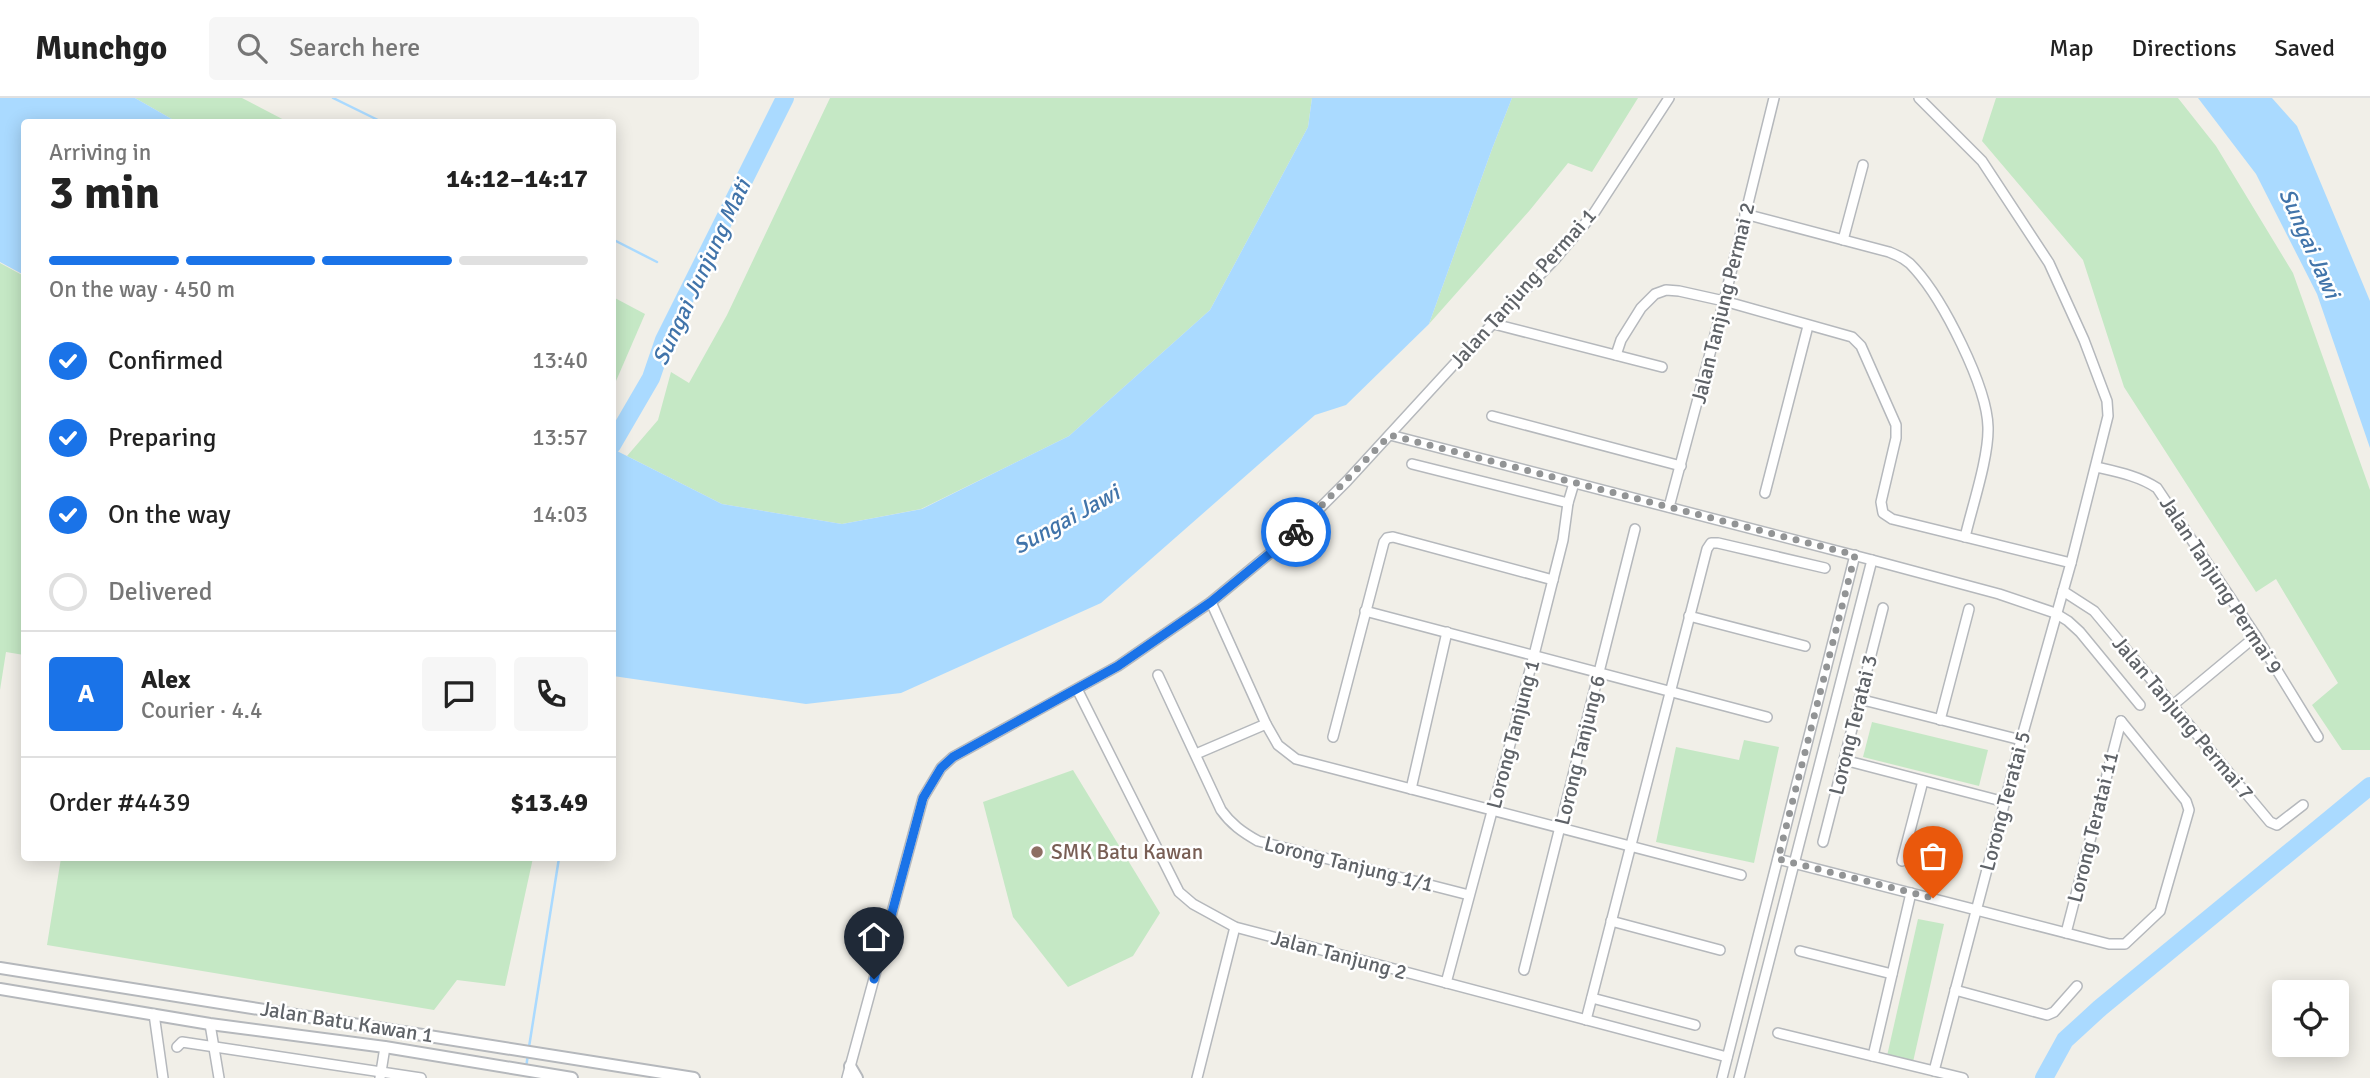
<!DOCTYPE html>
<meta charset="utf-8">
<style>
:root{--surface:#fff;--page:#f6f6f6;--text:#222;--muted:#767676;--line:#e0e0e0;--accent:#1a73e8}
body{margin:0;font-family:Signika,sans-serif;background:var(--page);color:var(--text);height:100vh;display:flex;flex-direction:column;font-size:26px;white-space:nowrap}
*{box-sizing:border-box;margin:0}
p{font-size:23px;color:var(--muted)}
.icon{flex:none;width:38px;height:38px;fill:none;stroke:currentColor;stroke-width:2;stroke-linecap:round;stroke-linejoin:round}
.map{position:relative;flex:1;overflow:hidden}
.sheet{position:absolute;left:21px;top:21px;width:595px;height:742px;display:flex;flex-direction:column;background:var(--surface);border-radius:7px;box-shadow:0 4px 18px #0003}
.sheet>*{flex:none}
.fabs{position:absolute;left:2272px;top:882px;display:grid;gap:14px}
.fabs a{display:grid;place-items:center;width:77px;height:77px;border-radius:7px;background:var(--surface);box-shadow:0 4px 18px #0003;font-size:35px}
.pin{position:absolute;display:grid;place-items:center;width:60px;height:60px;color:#fff;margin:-72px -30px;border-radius:50% 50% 50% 0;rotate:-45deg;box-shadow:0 0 7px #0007}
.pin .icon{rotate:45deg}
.courier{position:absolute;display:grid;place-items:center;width:70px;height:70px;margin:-35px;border:5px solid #1a73e8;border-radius:50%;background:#fff;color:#222;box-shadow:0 2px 9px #0007}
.head em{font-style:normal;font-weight:700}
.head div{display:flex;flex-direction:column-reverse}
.head{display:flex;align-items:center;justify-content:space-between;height:119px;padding:0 28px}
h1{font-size:46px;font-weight:700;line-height:52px}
.bar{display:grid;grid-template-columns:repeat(4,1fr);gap:10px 7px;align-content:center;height:84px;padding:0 28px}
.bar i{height:9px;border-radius:5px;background:var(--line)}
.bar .on{background:var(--accent)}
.bar p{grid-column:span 4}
.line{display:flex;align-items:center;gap:18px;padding:0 28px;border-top:2px solid var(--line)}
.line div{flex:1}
.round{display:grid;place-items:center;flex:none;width:74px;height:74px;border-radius:7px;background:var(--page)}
ol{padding:0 28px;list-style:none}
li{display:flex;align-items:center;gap:21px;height:77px}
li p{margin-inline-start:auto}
li .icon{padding:7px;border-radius:50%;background:var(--accent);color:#fff;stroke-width:4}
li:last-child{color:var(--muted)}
li i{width:38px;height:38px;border:4px solid var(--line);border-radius:50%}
header{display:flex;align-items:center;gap:42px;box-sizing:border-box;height:98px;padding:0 35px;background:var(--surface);border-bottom:2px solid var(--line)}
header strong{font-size:33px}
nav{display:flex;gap:38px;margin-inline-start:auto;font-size:24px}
.search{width:490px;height:63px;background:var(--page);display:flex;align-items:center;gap:18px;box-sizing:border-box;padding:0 24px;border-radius:7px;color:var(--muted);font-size:26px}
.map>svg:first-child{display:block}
.green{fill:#c5e8c5}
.water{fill:#aadaff}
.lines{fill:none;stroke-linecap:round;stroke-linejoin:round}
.stream{stroke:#aadaff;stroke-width:2.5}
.river{stroke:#aadaff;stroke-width:18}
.minor-casing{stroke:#b5b8bc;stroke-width:12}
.tertiary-casing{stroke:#b5b8bc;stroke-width:14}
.minor{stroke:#fff;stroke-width:9}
.tertiary{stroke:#fff;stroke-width:10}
.done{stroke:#929495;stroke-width:7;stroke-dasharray:0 12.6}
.route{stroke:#1a73e8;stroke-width:9}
.education-dot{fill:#8d6e63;stroke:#fff;stroke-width:2.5}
.labels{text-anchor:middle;stroke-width:5;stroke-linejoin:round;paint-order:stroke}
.street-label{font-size:21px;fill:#5f6368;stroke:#fff}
.education-label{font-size:21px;fill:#785e54;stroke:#fff;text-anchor:start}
.water-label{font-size:23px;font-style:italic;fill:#4174aa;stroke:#fff}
</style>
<header>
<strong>Munchgo</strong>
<div class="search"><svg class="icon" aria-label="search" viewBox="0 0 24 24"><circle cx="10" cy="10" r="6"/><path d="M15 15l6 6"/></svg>Search here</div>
<nav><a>Map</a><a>Directions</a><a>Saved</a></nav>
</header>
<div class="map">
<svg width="2370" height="980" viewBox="0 0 2370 980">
<rect width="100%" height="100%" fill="#f1efe8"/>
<g class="green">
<polygon points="135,0 242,0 288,24 177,24"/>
<polygon points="830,0 1312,0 1308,29 1210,212 1069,338 921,411 842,426 722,406 627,358 658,322 671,274 689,285 727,217"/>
<polygon points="1512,0 1638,0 1592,74 1568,65 1530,112 1429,226 1492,51"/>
<polygon points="1996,0 2178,0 2216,48 2293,175 2370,392 2370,652 2342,652 2312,607 2338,585 2276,481 2256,494 2124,289 2083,162 1982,43"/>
<polygon points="0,165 24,178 24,557 6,554 0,592"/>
<polygon points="613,199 645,216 613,290"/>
<polygon points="1872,624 1988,652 1979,688 1863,659"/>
<polygon points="1744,642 1779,649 1754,765 1656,744 1676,649 1739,662"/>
<polygon points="1073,672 1160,815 1133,858 1068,889 1013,819 983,704"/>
<polygon points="61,760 533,760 505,888 457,882 434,912 47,847"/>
<polygon points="1918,821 1944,826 1913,964 1887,958"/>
</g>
<g class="water">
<polygon points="0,0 135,0 177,24 24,24 24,177 0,164"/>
<polygon points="1312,0 1512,0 1492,51 1429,226 1346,307 1315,317 1101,505 901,595 806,606 613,578 613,351 722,406 842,426 922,411 1069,338 1210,212 1308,29"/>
<polygon points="2198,0 2272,0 2297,28 2370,203 2370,350 2317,196 2256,76"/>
</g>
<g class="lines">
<g class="stream">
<polyline points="333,0 382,24"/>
<polyline points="612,141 657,164"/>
<polyline points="529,949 559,760"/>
<polyline points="526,970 528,956"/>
</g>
<g class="river">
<polyline points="612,347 651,280 664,242 785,0"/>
<polyline points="2044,980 2065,942 2100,910 2370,688"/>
</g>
<defs>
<g id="minor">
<polyline points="1919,0 1982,63 2049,165 2084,242 2107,303 2108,318 2071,465 2021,642 1934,973"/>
<path d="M1745,116L1889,154C1899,158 1908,162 1915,171C1943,202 1987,288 1988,329C1989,359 1972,409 1965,439"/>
<polyline points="1843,142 1863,67"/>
<polyline points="1494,226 1662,269"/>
<polyline points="1616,257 1621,242 1641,210 1655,196 1666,192 1679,193 1724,203 1852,239 1861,248 1896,327 1896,340 1881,404 1883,415 1892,421 2071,465"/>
<polyline points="1492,318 1681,368"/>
<polyline points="1390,337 1872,462 1999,496 2055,515 2068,523 2080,534 2140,607"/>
<polyline points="1412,366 1568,405"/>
<path d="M2096,369C2118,374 2139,378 2157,390L2256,538L2318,639"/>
<polyline points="1765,395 1808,228"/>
<polyline points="1669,409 1724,203 1774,0"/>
<polyline points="2063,493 2094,513 2270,724 2277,727 2303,707"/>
<polyline points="1211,504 1266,626 1278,647 1296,661 1741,777"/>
<polyline points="1365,513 1767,619"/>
<polyline points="1689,518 1805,548"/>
<path d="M1158,577L1221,712C1231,726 1242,734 1258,743L1469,797"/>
<polyline points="1077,591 1179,794 1193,806 1235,829 1727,959"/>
<polyline points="1859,601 2021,642"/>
<polyline points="2173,607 2256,538"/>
<polyline points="1940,622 1969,511"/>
<polyline points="1333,639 1384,444 1387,440 1393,439 1553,482"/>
<polyline points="1196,656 1266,626"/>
<polyline points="1844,662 2005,704"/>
<polyline points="1411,691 1447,534"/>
<polyline points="1823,744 1883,510"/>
<polyline points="1778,761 2109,846 2125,846 2160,813 2189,712 2186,703 2121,623"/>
<polyline points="1902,763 1923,683"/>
<polyline points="1611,823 1720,852"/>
<polyline points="2066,835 2121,623"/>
<polyline points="1800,853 1892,876"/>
<polyline points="1524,872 1635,431"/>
<polyline points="1446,885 1534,557 1563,442 1568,405 1574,385"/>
<polyline points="1955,892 2047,917 2054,914 2077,888"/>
<polyline points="1592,900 1695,927"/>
<polyline points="154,916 163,980"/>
<polyline points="1586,922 1707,451 1711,445 1718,445 1825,470"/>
<polyline points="210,926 219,980"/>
<polyline points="1778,935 1963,980"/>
<polyline points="177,949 182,944 421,980"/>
<polyline points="1873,958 1911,795"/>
<polyline points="380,980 385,949"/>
<polyline points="847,980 923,700 941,670 953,659 1118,568 1211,504 1297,433 1347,383 1458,262 1555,161 1594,115 1669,0"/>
<polyline points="1197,980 1235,829"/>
<polyline points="1722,980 1855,457"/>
<polyline points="1739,980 1872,462"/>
</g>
<g id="tertiary">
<polyline points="0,870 694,980"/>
<polyline points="0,891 210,926 385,949 572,980"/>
<polyline points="850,968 857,980"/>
</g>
</defs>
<use href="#minor" class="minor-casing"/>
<use href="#tertiary" class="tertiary-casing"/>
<use href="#minor" class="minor"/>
<use href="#tertiary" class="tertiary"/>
</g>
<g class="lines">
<polyline class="done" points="1296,434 1390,337 1855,457 1778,761 1933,800"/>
<polyline class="route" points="874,881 923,700 941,670 953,659 1118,568 1211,504 1296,434"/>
</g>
<circle class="education-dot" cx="1037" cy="754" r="7"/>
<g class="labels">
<g class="street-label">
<text transform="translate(1523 190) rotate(-48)" y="7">Jalan Tanjung Permai 1</text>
<text transform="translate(1723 205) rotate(-76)" y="7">Jalan Tanjung Permai 2</text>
<text transform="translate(2221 487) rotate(57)" y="7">Jalan Tanjung Permai 9</text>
<text transform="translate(2183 620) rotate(50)" y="7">Jalan Tanjung Permai 7</text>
<text transform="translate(1853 627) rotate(-76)" y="7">Lorong Teratai 3</text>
<text transform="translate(1513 636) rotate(-75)" y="7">Lorong Tanjung 1</text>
<text transform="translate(1580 652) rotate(-76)" y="7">Lorong Tanjung 6</text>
<text transform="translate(2005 703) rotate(-75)" y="7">Lorong Teratai 5</text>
<text transform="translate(2093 729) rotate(-76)" y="7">Lorong Teratai 11</text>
<text transform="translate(1349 766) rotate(14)" y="7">Lorong Tanjung 1/1</text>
<text transform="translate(1339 857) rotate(15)" y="7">Jalan Tanjung 2</text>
<text transform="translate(347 924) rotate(9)" y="7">Jalan Batu Kawan 1</text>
</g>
<g class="education-label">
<text x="1051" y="761">SMK Batu Kawan</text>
</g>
<g class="water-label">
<text transform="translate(2310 145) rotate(66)" y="8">Sungai Jawi</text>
<text transform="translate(701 174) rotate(-65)" y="8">Sungai Junjung Mati</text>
<text transform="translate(1066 421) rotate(-29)" y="8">Sungai Jawi</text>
</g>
</g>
</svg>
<div class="fabs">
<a><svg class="icon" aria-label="locate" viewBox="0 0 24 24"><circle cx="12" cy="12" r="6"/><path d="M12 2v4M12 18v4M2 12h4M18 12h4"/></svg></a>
</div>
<div class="pin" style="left:1933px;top:800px;background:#ea580c"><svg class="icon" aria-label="bag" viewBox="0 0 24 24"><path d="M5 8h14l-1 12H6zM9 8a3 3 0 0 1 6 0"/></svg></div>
<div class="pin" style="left:874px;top:881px;background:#1f2937"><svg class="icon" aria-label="home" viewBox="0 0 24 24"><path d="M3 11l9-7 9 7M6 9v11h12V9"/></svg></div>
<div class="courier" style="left:1296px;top:434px"><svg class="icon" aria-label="bike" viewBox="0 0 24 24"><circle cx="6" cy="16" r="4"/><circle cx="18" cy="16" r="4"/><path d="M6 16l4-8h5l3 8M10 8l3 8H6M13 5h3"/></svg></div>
<section class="sheet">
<div class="head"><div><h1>3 min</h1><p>Arriving in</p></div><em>14:12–14:17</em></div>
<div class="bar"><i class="on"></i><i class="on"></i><i class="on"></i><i></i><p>On the way · 450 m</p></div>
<ol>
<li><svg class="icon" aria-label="check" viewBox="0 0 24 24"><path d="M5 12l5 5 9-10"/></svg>Confirmed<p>13:40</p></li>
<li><svg class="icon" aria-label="check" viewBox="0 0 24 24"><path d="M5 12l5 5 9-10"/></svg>Preparing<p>13:57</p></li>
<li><svg class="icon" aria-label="check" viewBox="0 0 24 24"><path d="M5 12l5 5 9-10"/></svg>On the way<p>14:03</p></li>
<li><i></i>Delivered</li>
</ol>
<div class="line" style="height:126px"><b class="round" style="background:var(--accent);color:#fff">A</b><div><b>Alex</b><p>Courier · 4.4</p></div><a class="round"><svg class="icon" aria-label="chat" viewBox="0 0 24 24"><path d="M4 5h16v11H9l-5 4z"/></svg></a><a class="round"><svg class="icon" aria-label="phone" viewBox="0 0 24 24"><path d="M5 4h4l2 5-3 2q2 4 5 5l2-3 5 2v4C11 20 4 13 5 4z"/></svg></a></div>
<div class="line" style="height:91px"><div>Order #4439</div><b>$13.49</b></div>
</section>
</div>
